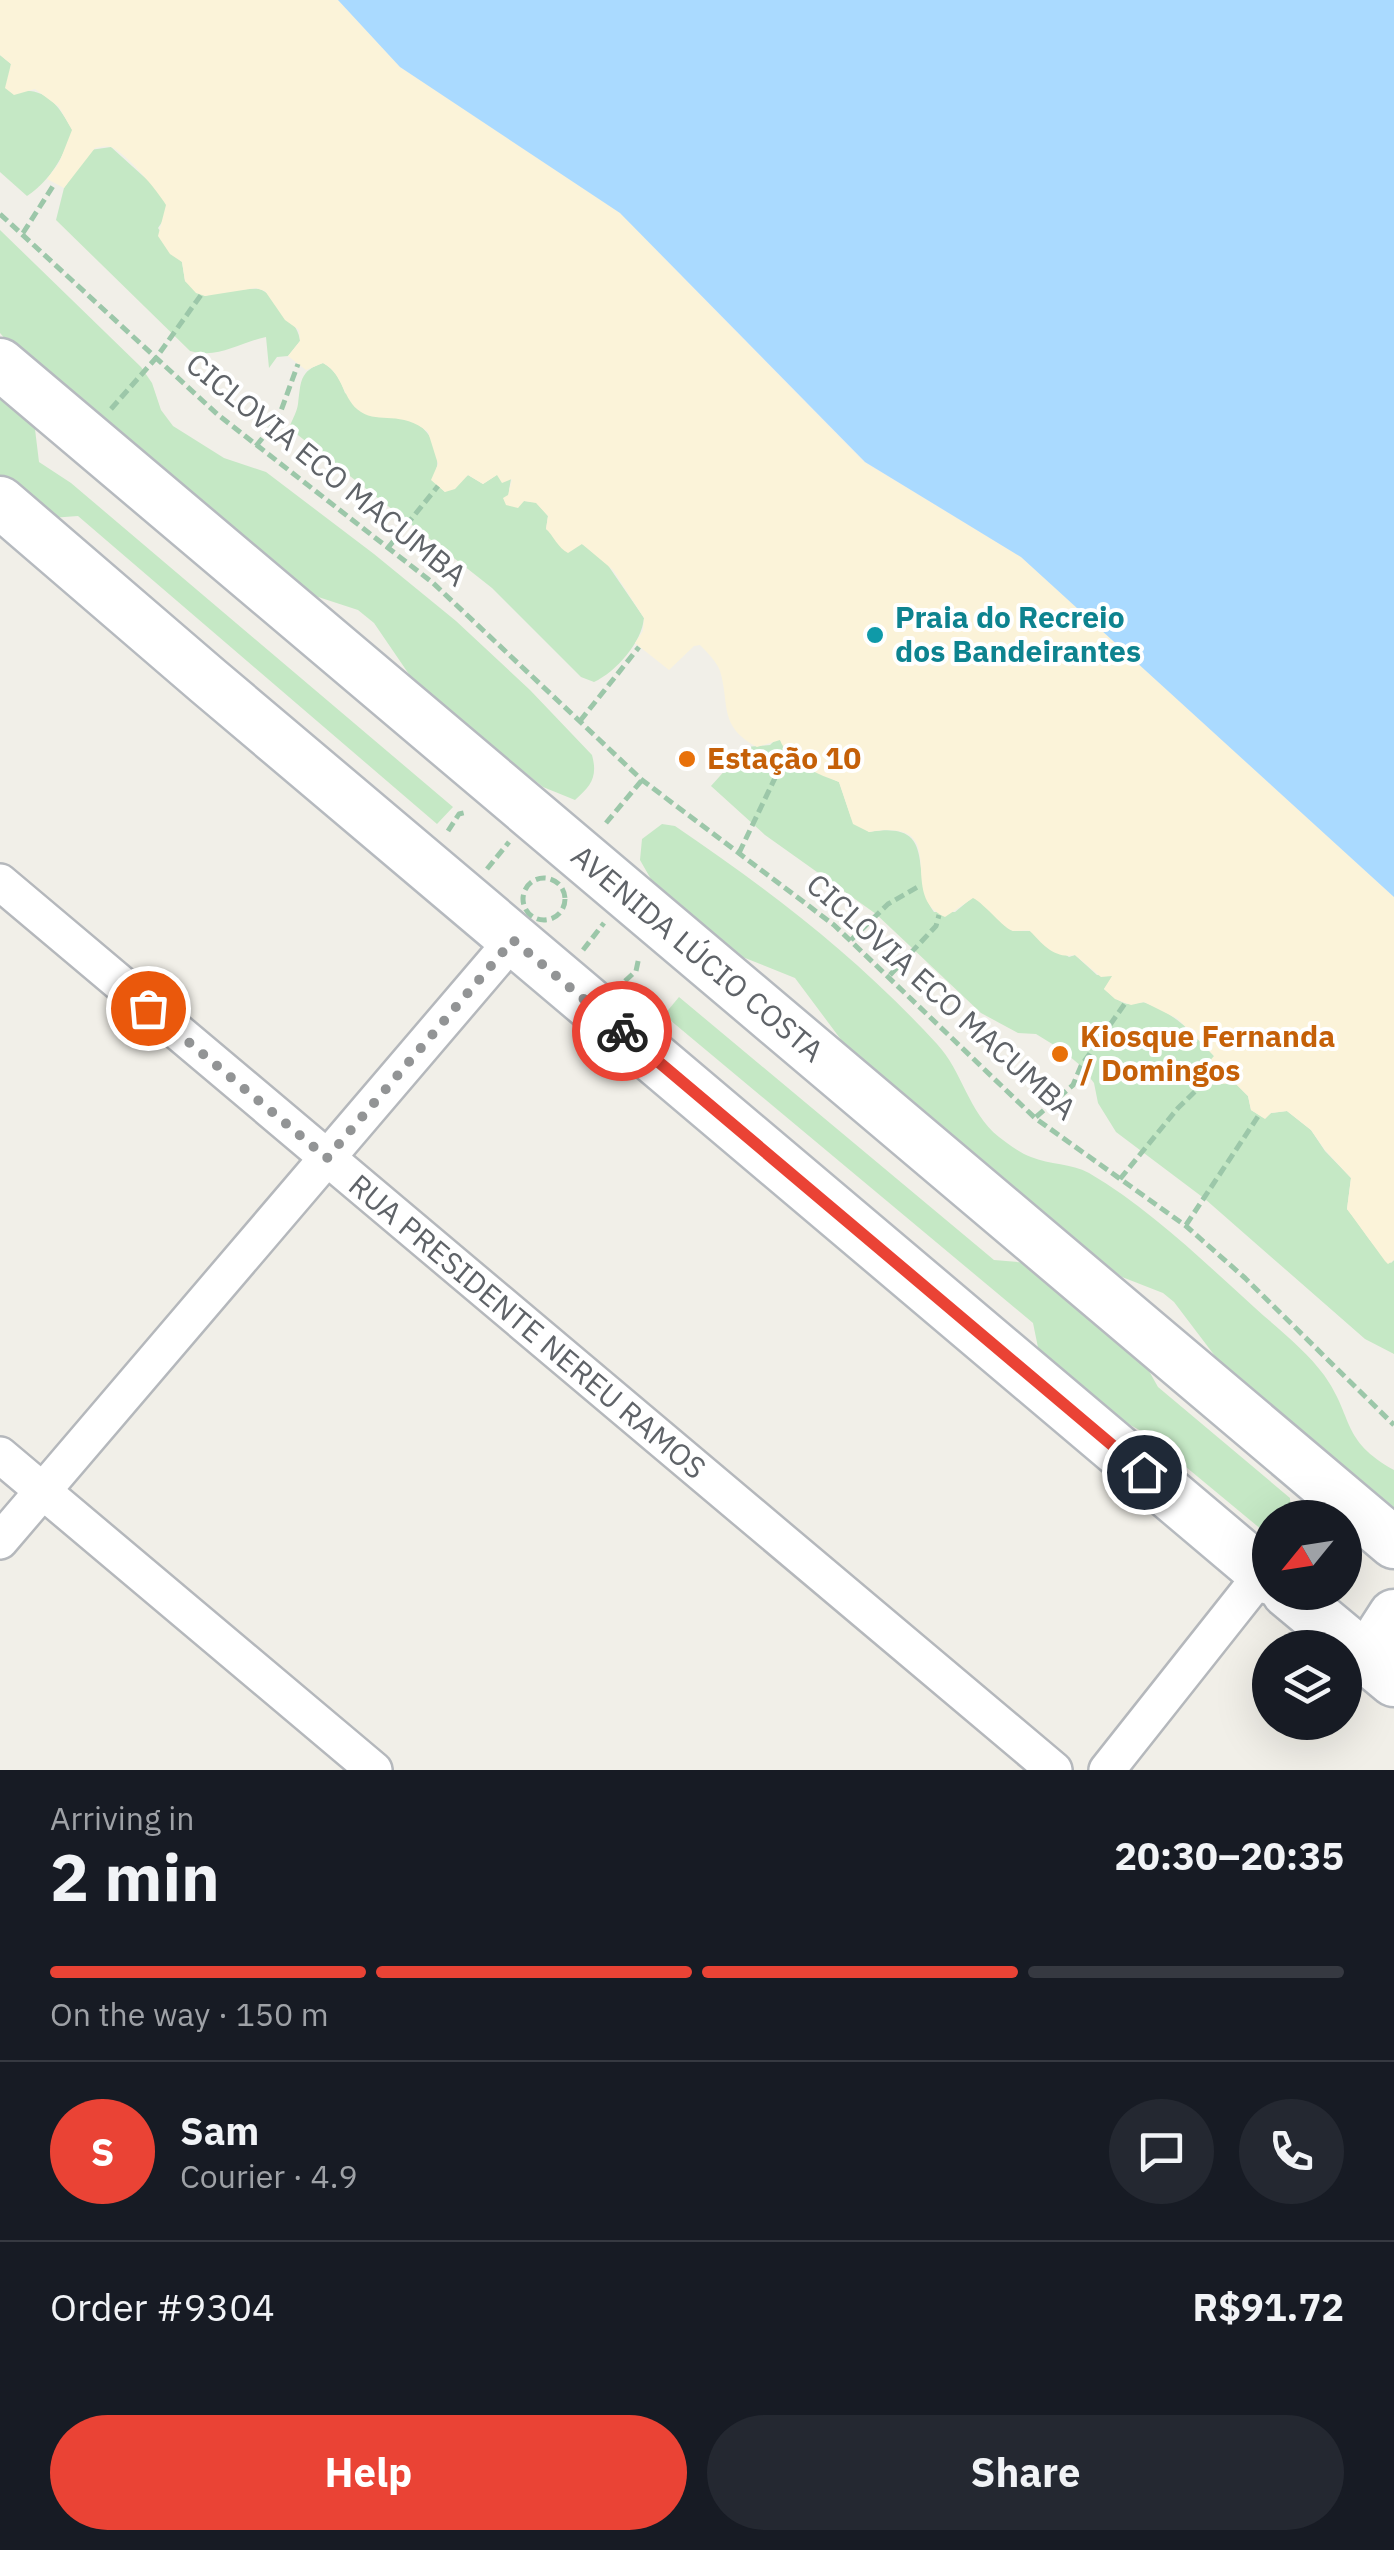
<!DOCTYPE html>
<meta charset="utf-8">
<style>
:root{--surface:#171b24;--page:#242831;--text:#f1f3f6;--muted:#9ea1a6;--line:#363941;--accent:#ea4335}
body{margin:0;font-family:"IBM Plex Sans",sans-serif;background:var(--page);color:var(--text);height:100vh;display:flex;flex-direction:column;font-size:38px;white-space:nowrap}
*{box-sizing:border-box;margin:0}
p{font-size:32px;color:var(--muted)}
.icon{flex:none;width:55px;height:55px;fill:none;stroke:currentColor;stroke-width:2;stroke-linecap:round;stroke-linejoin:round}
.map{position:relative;height:1770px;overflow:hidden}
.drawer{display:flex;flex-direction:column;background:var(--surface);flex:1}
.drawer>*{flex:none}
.needle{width:65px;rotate:240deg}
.fabs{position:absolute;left:1252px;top:1500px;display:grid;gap:20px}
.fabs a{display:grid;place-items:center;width:110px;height:110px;border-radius:50%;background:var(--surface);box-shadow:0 10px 40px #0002;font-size:50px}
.pin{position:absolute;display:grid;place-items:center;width:85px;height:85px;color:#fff;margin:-42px;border:5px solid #fff;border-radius:50%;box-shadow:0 2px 10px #0007}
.courier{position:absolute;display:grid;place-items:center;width:100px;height:100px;margin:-50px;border:8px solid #ea4335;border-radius:50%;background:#fff;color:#222;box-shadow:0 2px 12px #0007}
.headline em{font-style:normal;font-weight:800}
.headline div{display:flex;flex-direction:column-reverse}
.headline{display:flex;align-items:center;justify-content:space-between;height:170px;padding:0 50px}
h1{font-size:65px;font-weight:800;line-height:75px}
.bar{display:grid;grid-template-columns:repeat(4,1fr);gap:15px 10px;align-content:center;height:120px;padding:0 50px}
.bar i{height:12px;border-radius:8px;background:var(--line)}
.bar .active{background:var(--accent)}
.bar p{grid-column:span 4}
.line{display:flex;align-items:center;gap:25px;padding:0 50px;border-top:2px solid var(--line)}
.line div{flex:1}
.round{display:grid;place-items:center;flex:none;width:105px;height:105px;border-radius:52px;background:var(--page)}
.primary-button{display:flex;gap:20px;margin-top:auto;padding:20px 50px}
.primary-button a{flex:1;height:115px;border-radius:60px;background:var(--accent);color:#fff;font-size:40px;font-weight:800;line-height:115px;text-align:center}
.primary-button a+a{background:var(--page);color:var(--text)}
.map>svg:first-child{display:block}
.green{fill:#c5e8c5}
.sand{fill:#fbf3d9}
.water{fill:#aadaff}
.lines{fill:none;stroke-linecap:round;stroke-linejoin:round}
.minor-casing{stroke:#b5b8bc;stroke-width:40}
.secondary-casing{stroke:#b6babf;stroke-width:55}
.path{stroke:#9cc7a9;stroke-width:5;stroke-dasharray:10 5;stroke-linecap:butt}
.minor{stroke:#fff;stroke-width:35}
.secondary{stroke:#fff;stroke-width:50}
.done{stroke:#929495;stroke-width:10;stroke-dasharray:0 18}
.route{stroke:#ea4335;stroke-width:12}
.culture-dot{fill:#0f9aa8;stroke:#fff;stroke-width:4}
.food-dot{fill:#e8710a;stroke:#fff;stroke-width:4}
.labels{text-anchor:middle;stroke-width:8;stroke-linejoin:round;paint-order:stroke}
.street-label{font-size:30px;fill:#5f6368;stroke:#fff}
.culture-label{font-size:30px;font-weight:bold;fill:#0d838f;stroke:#fff;text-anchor:start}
.food-label{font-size:30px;font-weight:bold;fill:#c56008;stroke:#fff;text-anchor:start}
</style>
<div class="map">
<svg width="1394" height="1770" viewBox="0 0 1394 1770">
<rect width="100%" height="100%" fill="#f1efe8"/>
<g class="green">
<path d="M0,55L11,64L10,73L20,91C48,88 60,108 73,131C63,157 51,180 27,196L0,172Z"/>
<path d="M111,147L153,185L167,205L164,219L158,228L182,262L185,281L205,296C215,293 255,286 262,290C274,296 300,327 300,341L288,356L277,357L269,368L266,337C237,343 220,359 190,351L56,220L64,188L90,150Z"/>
<path d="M0,230L141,367L152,383L161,410L173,426L224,458L266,472L374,554L456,621L530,690L592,755C598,777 591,786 575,800L543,787L417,686L374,623L358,610L306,593L7,341L0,333Z"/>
<path d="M323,363C335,370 341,380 345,393C359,400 373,412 388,416C396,418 403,417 411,420C433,430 445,460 432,480L445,492L468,475L483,484L498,474L511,479L509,490L514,506L524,501L536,502L548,516L546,529L551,531L559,544H582L603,558L644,618C642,642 616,672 594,682L581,677L492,588L289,428C292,420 297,412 298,404C301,382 299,371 323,363Z"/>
<polygon points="0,393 34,421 39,462 71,483 453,807 437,824 78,516 37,519 0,487"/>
<path d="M776,739L780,740L800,764L839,782L851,817L869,832C941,820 908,875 934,912H955L973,897L993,910L1004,925L1013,931H1030L1069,957L1075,955L1097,975L1113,976L1104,989C1111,995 1122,1005 1131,1004C1137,1004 1142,1001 1146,1003C1175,1013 1195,1035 1215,1057L1205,1066L1216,1084L1235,1083L1248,1096L1251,1110L1264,1118L1271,1113L1287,1111L1311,1130L1325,1151L1351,1178L1347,1209C1362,1227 1373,1248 1391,1263L1394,1260V1354L1365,1339L1205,1199L1116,1132L1098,1103L1094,1083L1081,1066L1062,1050L1036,1034L1018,1033L981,1013L876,914L765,835L711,786L746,747L770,745Z"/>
<path d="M662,824L675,826C772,892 857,957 937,1044C963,1072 968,1112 999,1137C1008,1144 1020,1153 1031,1157C1050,1165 1071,1163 1089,1173C1150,1209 1202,1260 1254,1307C1277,1328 1306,1350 1324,1375C1354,1417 1340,1440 1394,1470V1508L1221,1364L1174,1302L1163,1293L1122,1277L1086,1249L845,1045L795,978L735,954L652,881L640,860L642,839Z"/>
<polygon points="679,997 994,1260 1040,1264 1136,1348 1158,1387 1290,1498 1291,1517 1270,1518 1270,1529 1262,1530 1145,1433 1091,1404 1041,1362 1033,1323 664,1015"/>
</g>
<path class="sand" d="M0,0H338L400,67L620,213L864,462L1021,557L1394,897V1260L1388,1264L1385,1261L1347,1209L1351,1178L1325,1150L1311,1130L1287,1111L1271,1113L1265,1119L1251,1110L1248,1096L1235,1083L1216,1084L1205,1066L1214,1056L1178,1019L1144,1002L1131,1005L1115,999L1104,989L1112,976L1101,977L1075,955C1055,959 1043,945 1030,931C1025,930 1019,931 1013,931C1004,929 985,904 973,898L945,917C894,895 956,817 869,832L853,824L839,782C817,774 789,763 780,740L757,747C718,726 730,704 720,671C717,662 707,652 700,645L694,646L669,670L635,643L643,631L644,618L613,570L582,544L568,553C558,548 553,535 546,529L548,516L536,503L524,501L518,508L506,505L503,498L508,495L512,479L502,483L497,475L483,484L468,475L455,489L445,492L431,480L438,464L428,432C401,410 380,424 361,412C342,400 344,374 323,363L306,370L288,356L300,341L299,330L285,320L265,291L256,288L205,296L196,293L185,281L182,262L170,254L158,236L166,205C158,191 125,152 111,147C106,146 100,147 95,148L64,188L47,179L59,163L72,130L59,107L35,89L14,95L5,88L11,64L0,55Z"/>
<polygon class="water" points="338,0 1394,0 1394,897 1021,557 865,462 620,213 400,67"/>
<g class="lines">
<defs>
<g id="minor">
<polyline points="0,882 1054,1770"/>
<polyline points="0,1455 374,1770"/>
<polyline points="0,1541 513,940"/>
<polyline points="1107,1770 1263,1573"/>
</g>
<g id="secondary">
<polyline points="0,364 1394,1543"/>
<polyline points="0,502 208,681 1270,1579"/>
<polyline points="1287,1592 1394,1681"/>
<polyline points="1394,1615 1383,1632 1388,1654 1394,1659"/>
</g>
</defs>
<use href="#minor" class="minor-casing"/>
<use href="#secondary" class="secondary-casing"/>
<g class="path">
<polyline points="0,214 217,414 433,583 642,780 834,925 1035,1118 1186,1226 1245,1278 1394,1425"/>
<polyline points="23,233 55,183"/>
<polyline points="111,409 156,358 201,295"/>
<polyline points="256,446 278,419 298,364"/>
<polyline points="387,549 438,486"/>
<polyline points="580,721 639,647"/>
<polyline points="606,823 642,780"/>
<polyline points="448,831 459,814 467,812"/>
<polyline points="739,853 787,753"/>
<polyline points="487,869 509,842"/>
<circle cx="544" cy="899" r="21"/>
<polyline points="851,940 888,904 921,885"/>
<polyline points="583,950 604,923"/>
<polyline points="890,975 936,926 939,915"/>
<polyline points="625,981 636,971 639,957"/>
<polyline points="1036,1117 1073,1085 1081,1066 1126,1002"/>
<polyline points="1120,1179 1178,1108 1211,1076"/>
<polyline points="1186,1225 1259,1115"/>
</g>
<use href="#minor" class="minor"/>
<use href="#secondary" class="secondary"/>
</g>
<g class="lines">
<polyline class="done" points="148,1008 327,1158 513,940 622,1031"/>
<polyline class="route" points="622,1031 1144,1472"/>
</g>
<circle class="culture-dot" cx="875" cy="635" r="10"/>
<g class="food-dot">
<circle cx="687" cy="759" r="10"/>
<circle cx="1060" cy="1054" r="10"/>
</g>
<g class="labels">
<g class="street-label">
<text transform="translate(326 470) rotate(39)" y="10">CICLOVIA ECO MACUMBA</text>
<text transform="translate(697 954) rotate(40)" y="10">AVENIDA LÚCIO COSTA</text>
<text transform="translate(941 997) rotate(42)" y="10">CICLOVIA ECO MACUMBA</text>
<text transform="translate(527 1327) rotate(40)" y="10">RUA PRESIDENTE NEREU RAMOS</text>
</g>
<g class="culture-label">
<text x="895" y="628">Praia do Recreio<tspan x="895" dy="34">dos Bandeirantes</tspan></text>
</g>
<g class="food-label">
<text x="707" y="769">Estação 10</text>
<text x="1080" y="1047">Kiosque Fernanda<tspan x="1080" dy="34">/ Domingos</tspan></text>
</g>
</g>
</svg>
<div class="fabs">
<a><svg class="needle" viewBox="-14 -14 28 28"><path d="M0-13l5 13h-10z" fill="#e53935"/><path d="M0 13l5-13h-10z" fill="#9ea1a6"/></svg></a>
<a><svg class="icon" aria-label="layers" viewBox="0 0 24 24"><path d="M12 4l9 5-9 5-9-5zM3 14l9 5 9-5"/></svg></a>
</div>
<div class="pin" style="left:148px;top:1008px;background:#ea580c"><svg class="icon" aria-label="bag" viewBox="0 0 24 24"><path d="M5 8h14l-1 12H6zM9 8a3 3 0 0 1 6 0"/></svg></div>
<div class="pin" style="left:1144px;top:1472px;background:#1f2937"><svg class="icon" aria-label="home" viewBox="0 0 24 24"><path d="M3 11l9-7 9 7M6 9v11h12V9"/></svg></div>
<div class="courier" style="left:622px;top:1031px"><svg class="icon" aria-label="bike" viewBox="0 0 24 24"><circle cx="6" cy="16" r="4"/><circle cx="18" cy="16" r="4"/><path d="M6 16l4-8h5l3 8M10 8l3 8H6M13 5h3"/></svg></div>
</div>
<section class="drawer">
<div class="headline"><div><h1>2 min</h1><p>Arriving in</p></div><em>20:30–20:35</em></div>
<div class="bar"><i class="active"></i><i class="active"></i><i class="active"></i><i></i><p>On the way · 150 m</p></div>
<div class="line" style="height:180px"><b class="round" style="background:var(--accent);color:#fff">S</b><div><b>Sam</b><p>Courier · 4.9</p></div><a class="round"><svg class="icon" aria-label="chat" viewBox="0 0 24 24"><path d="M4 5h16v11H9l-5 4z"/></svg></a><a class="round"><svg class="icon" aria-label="phone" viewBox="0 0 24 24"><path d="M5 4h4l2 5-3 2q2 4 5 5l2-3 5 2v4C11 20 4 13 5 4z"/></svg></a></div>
<div class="line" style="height:130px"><div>Order #9304</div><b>R$91.72</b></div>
<div class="primary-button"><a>Help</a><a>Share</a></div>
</section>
